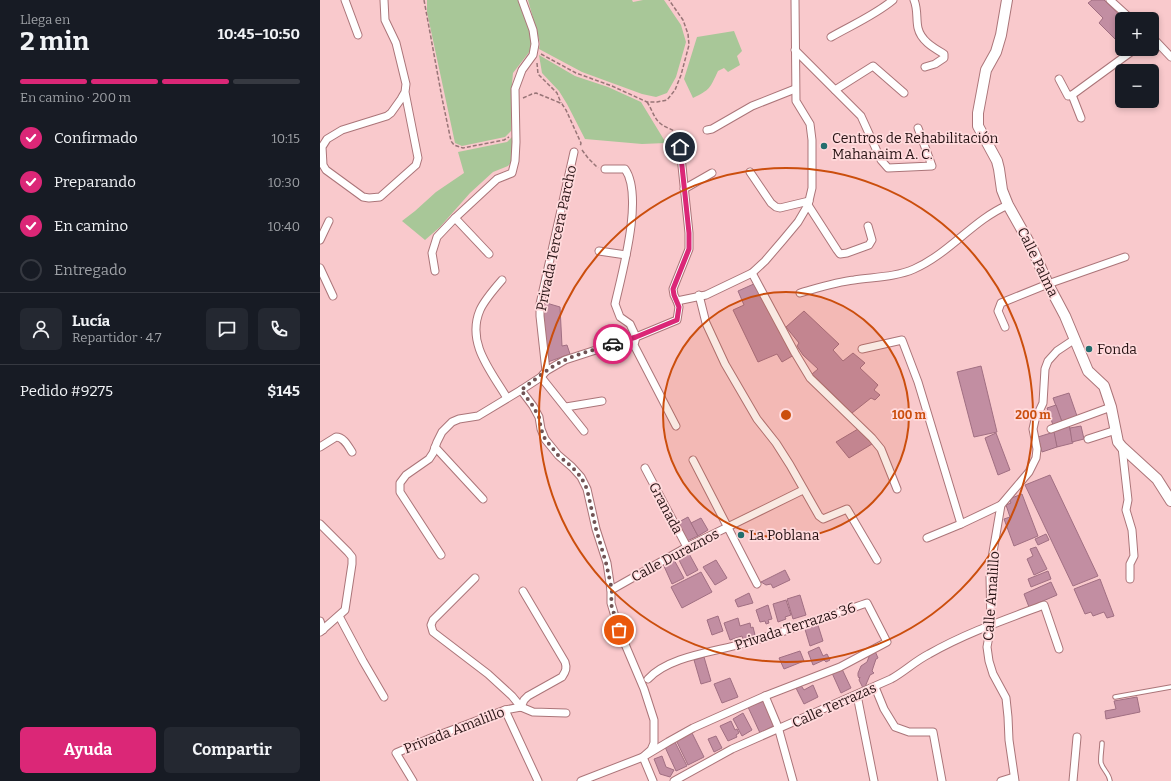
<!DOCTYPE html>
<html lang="es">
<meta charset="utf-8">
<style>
:root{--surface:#171b24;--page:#242831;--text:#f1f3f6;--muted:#9ea1a6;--line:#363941;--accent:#db2777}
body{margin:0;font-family:Bitter,serif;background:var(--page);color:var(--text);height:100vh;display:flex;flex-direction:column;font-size:15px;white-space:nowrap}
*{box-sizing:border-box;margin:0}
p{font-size:13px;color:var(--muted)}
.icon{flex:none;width:22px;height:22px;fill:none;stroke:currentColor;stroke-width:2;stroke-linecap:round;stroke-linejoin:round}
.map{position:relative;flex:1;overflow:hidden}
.sheet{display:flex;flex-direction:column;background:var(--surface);width:320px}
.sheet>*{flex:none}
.controls{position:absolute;left:795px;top:12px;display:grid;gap:8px}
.controls a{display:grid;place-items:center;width:44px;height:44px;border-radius:6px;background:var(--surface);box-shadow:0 2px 6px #0003;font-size:20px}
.pin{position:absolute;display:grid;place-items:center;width:34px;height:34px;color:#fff;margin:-17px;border:2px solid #fff;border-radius:50%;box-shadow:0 1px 4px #0007}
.courier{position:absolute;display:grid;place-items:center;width:40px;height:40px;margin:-20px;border:3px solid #db2777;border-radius:50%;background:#fff;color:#222;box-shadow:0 1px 5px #0007}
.head em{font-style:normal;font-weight:700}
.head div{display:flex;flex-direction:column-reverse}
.head{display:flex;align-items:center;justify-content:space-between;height:68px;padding:0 20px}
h1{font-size:26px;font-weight:700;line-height:30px}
.bar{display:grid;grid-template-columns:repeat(4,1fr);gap:6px 4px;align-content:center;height:48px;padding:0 20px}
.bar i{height:5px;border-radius:3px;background:var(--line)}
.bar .active{background:var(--accent)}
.bar p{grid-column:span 4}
.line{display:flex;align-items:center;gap:10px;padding:0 20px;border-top:1px solid var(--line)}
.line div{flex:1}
.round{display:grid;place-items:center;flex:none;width:42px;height:42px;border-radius:6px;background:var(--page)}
ol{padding:0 20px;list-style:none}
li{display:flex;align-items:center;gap:12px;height:44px}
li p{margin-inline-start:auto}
li .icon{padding:4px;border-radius:50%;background:var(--accent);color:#fff;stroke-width:4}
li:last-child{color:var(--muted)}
li i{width:22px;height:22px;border:2px solid var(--line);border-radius:50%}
.button{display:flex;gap:8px;margin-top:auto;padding:8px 20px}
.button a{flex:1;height:46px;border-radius:6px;background:var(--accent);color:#fff;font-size:16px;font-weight:700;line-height:46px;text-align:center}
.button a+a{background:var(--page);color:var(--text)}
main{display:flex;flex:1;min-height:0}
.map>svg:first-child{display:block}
.green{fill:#a8c798}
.building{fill:#c28ea2;stroke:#a16f82}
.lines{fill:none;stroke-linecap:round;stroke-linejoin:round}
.lane-casing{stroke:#ab7579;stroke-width:5.5}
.street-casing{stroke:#ab7579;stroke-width:9}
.secondary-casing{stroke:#ab7579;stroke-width:12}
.path{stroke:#987577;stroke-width:1.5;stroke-dasharray:4 2;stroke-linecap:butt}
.lane{stroke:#fff;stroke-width:3.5}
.street{stroke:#fff;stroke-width:7}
.secondary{stroke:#fff;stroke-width:10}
.done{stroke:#705354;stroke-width:4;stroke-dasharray:0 7.2}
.route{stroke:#db2777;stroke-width:5}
.ring{fill:none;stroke:#cb4e0d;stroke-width:2}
.poi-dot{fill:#236e6e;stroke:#ffdadc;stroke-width:1.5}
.labels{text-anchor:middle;stroke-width:3.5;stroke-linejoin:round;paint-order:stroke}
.poi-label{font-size:14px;fill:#271314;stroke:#ffdadc;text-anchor:start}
.street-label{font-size:14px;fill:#271314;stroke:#ffdadc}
.centre{fill:#cb4e0d;stroke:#ffdadc;stroke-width:2}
.ring-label{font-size:12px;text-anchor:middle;font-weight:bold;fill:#cb4e0d;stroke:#ffdadc;stroke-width:3.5;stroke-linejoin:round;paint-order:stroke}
</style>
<main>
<section class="sheet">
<div class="head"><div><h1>2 min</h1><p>Llega en</p></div><em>10:45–10:50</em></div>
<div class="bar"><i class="active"></i><i class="active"></i><i class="active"></i><i></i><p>En camino · 200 m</p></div>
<ol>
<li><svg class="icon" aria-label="check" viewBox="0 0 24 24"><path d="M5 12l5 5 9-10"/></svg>Confirmado<p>10:15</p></li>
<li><svg class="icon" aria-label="check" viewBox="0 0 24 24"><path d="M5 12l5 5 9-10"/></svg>Preparando<p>10:30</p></li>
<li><svg class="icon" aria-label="check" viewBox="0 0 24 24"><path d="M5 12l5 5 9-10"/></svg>En camino<p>10:40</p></li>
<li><i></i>Entregado</li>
</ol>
<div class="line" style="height:72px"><a class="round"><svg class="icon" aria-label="person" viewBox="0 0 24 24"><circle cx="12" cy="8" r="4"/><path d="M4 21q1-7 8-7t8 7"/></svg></a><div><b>Lucía</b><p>Repartidor · 4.7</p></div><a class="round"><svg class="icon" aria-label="chat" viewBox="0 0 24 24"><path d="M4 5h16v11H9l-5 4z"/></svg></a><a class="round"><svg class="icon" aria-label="phone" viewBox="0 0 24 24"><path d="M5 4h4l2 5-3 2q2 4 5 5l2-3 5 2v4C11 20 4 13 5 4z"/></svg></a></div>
<div class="line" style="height:52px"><div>Pedido #9275</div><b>$145</b></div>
<div class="button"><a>Ayuda</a><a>Compartir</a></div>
</section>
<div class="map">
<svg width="851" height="781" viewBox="0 0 851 781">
<rect width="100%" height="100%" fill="#f9c9cc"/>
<g class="green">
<polygon points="107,0 200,0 212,37 210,51 193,73 192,84 191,131 185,137 142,146 135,143 107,12"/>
<polygon points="208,0 312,0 313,2 323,0 344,0 361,25 366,42 356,77 347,93 336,97 322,94 262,72 219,49 220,43"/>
<path d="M414,31L422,51L417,56L420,65L408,72L404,68L398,71C390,88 390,90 373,98L364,79L377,37Z"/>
<polygon points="219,55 255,76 288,87 321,102 346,143 322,144 265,139 247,104 239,91 222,73"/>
<polygon points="193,136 193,160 188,166 173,172 150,193 120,227 105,240 82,221 95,211 116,192 144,173 138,152 187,142"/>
</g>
<g class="building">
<polygon points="772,0 784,0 804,19 802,19 802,46 779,23 783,18 768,3"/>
<polygon points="436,283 474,355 462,362 457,354 438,362 413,310 424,305 418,291"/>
<polygon points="223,302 240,307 242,346 247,345 250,354 228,362 222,312"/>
<polygon points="484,311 519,344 513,350 523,361 533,353 545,363 540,368 558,385 554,390 560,395 555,400 551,398 532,413 492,374 498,369 483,355 477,346 479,343 466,327"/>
<polygon points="661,366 677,432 654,437 637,372"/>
<polygon points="749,393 757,416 742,422 733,398"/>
<polygon points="736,405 742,422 733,425 727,408"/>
<polygon points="749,425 753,443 737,447 733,430"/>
<polygon points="761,426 764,439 752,442 750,428"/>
<polygon points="538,429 552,444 529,458 516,442"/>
<polygon points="734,432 737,447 722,452 718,437"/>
<polygon points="676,433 690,470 678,475 665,438"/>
<polygon points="730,475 778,576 753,586 705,485"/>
<polygon points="702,494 718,536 694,546 684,519 690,517 686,505 691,503 689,499"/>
<polygon points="368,517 378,536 367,541 357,523"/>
<polygon points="381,518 388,530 378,536 371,523"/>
<polygon points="726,534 729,540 718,545 715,539"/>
<polygon points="716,547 727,569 714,575 707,559 713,556 710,549"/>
<polygon points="367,550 378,570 367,576 357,556"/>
<polygon points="353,558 364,578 352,584 343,564"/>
<polygon points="396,560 407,578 395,585 383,567"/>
<polygon points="465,570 470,580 453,588 451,584 446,585 441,582"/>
<polygon points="728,571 731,579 711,587 708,579"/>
<polygon points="381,572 392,592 362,608 351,587"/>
<polygon points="780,579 794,616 787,618 784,612 773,616 771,612 765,614 754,589"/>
<polygon points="731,582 737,595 709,607 704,594"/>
<polygon points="429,593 433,603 418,607 415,600"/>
<polygon points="480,595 486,615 473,619 467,599"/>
<polygon points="466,600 471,615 465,617 466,619 458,622 453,604"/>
<polygon points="448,605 452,619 448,620 449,623 446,624 445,621 440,622 436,610"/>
<polygon points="398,616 403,631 392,635 387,620"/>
<polygon points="418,618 420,626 430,623 431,628 433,627 435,635 423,639 422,636 410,640 404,623"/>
<polygon points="497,622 503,641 490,646 484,626"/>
<polygon points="499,647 503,656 507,654 510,660 506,662 504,660 493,665 488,652"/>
<polygon points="480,651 484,661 464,669 459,658"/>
<polygon points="555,651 558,658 556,659 552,671 554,673 550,675 545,687 543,688 539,680 540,677 539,678 538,676 538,673 541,666 547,662 550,654"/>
<polygon points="384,657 391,681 381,684 374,660"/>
<polygon points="522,669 531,688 521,693 512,673"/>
<polygon points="410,678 418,697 402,703 394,684"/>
<polygon points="480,684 484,690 493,685 498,697 484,704 475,686"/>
<polygon points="817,697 820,712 786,719 785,711 796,709 794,701"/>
<polygon points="444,701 455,725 440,733 428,707"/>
<polygon points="423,713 432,730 422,736 413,719"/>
<polygon points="411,721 415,730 417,729 419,733 416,735 417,737 408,741 400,726"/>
<polygon points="372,733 384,757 368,765 356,740"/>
<polygon points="396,736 402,748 394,752 388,739"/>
<polygon points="355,742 367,766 356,771 345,747"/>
<polygon points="342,756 346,767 354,770 350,777 340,774 334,759"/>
</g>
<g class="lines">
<defs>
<g id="lane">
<polyline points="795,697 851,687"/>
<path d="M782,743C782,749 780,758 781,763C783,770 789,773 790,781"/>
</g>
<g id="street">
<polyline points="25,0 38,35"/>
<polyline points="64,0 65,20 76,43 86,84 85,92 81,99 71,113 67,116 22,130 7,139 2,147 3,165 6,170 43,197 49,198 60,197 96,165 98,158 85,92"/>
<path d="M594,0C598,9 596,19 598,28C601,41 614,48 624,54V58L615,64L605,67"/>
<polyline points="790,0 811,19"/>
<path d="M511,37C532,25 555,15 573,0"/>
<polyline points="832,37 851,57"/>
<polyline points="475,50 541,116 561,160 568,168 612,166 598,128"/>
<polyline points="739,79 748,96 752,95 815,49"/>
<polyline points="515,90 553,66 584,93"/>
<polyline points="752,95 761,118"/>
<polyline points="387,130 392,129 432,106 475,89"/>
<path d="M285,169H305C324,196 302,273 295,304L300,317L310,324L316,337L314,345L356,426"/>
<polyline points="430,172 451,203 456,207 460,208 489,201"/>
<polyline points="364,189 392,173"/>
<polyline points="488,205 517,250 520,254 527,253 549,245 552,240 548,226"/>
<polyline points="135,218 169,254"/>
<polyline points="0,240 9,221"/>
<polyline points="279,251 306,255"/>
<polyline points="0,268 13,296"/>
<polyline points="115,271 112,253 117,237 135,218 177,179 192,173 195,161 196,142 195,89 202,70 213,55 215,44 213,30 202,0"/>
<polyline points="432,273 475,353 490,378 552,438 561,449 577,489"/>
<path d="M182,280C175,288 164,301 160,310C146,343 171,371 187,398"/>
<path d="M480,293C498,288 516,282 534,280C554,277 576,277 594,269C630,253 653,220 688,205"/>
<polyline points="379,295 386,323 405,364 437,419 456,443 470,465 499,516 503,519 527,509 557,560"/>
<polyline points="357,301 354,295 353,289 369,249 369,233 360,147"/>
<polyline points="685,327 678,311 681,303 728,284 805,257"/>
<polyline points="542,349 582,340 598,382 641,524"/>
<polyline points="226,371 220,316 220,304 254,152"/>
<polyline points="221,377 264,431"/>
<polyline points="201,390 213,406 219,417 221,429 225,439 238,455 252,467 261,477 267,489 276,529 287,563 291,590 291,603 299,630 324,689 334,720 334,743 331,750 323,757 333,781"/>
<polyline points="246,407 282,401"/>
<polyline points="731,429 791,407"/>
<polyline points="768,439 796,430"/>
<path d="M0,447L16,437C24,437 28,446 32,452"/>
<polyline points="115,447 163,499"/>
<polyline points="802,447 808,500 806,510 812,530 814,556 810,564 810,579"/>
<polyline points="373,460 437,584"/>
<polyline points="325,468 367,547"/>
<polyline points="0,524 28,552 32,557 32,564 25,610 0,632"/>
<polyline points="607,538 641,524 681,505"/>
<polyline points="121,555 80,492 80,483 86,475 109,459 113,453 117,442 122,432 132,422 139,419 158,416 201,390 221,377 226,371 245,360 316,337 357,320 359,307 357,301 386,295 432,273 445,261 463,240 478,222 488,205 492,188 492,140 490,124 476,101 475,0"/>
<polyline points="155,578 113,620 111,625 113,632 168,674 192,696 201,707 213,712 246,713"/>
<polyline points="291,590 367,547 483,490"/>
<polyline points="19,616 43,661 64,697"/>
<polyline points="0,621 3,630"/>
<polyline points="555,687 564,709 575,727 589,732 613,732 622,781"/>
<polyline points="537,695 554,781"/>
<polyline points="445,696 458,727 473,781"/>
<path d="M201,707L204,700L208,696L242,677C246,671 247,668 245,662L203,591"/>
<polyline points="185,710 218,781"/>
<polyline points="93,781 76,753 111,738 185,710 201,707"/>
<path d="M261,781L323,757L348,742L373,728L445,696L520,667L567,642L547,603C506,617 466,632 425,643C395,652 349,656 328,679"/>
<path d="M354,781L412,749L571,679C584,672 595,661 609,654C646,633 684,620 724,605L739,649"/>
<polyline points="681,781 694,777"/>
<polyline points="695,781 689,740 688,717 686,698 673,674 669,661 667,647 671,625 670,577 672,558 681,505 709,472 716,458 717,449 713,429 715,420 723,403 725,369 728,361 737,351 755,339"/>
<polyline points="753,781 757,737"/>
</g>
<polyline id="secondary" points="687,0 681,35 676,52 666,70 658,113 658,126 677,161 679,169 682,190 688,205 711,246 728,284 745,316 768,371 784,386 791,407 798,442 802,447 837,479 851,501"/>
</defs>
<use href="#lane" class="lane-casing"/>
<use href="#street" class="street-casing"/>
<use href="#secondary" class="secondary-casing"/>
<g class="path">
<polyline points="104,0 122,98 131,141 134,145 143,148 184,140 189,137"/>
<polyline points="221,54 256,73 292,86 327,102 337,102 347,100 355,90 361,75 369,45 368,34 363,20 349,0"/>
<polyline points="217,63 218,74 237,93 241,103"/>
<polyline points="203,98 212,94 216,93 238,102 242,104 246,110 261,143 260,147"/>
<path d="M327,102C332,109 334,119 341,124C348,130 357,128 360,140"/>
<polyline points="262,150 268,158 278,168"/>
</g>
<use href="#lane" class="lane"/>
<use href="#street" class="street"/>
<use href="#secondary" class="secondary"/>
</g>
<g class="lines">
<path class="done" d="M293,344C277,349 260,353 245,360C229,367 215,380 201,390L213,406L219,417L221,429L225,439L238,455L252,467L261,477L267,489L276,529L286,563L292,590L291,604L299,630"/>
<polyline class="route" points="293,344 316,337 357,320 359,307 354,295 353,289 369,249 369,233 360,147"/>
</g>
<circle cx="466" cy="415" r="123" fill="#cb4e0d" fill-opacity=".12"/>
<g class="ring">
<circle cx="466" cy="415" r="123"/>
<circle cx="466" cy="415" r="247"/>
</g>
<g class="poi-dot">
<circle cx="504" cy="146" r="4"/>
<circle cx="769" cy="349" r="4"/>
<circle cx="421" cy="535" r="4"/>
</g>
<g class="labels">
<g class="poi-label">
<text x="512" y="143">Centros de Rehabilitación<tspan x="512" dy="16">Mahanaim A. C.</tspan></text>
<text x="777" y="354">Fonda</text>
<text x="429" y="540">La Poblana</text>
</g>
<g class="street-label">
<text transform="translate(236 238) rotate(-78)" y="5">Privada Tercera Parcho</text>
<text transform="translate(718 262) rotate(64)" y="5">Calle Palma</text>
<text transform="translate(346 508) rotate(62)" y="5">Granada</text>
<text transform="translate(355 555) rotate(-28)" y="5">Calle Duraznos</text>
<text transform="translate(671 596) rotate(-86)" y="5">Calle Amalillo</text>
<text transform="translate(475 626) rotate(-18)" y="5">Privada Terrazas 36</text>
<text transform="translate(514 705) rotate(-24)" y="5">Calle Terrazas</text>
<text transform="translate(134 730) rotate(-21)" y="5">Privada Amalillo</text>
</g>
</g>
<circle cx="466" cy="415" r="6" class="centre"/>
<g class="ring-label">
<text x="589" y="419">100 m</text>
<text x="713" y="419">200 m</text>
</g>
</svg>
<div class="controls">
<a>+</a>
<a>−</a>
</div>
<div class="pin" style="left:299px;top:630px;background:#ea580c"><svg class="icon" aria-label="bag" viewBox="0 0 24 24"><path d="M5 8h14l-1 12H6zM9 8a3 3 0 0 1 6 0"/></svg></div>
<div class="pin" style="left:360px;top:147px;background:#1f2937"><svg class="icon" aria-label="home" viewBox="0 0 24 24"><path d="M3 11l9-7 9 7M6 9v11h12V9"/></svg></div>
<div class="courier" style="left:293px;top:344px"><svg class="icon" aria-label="car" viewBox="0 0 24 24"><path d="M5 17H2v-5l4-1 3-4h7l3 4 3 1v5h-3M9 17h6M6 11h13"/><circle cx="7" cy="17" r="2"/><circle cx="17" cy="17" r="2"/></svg></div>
</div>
</main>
